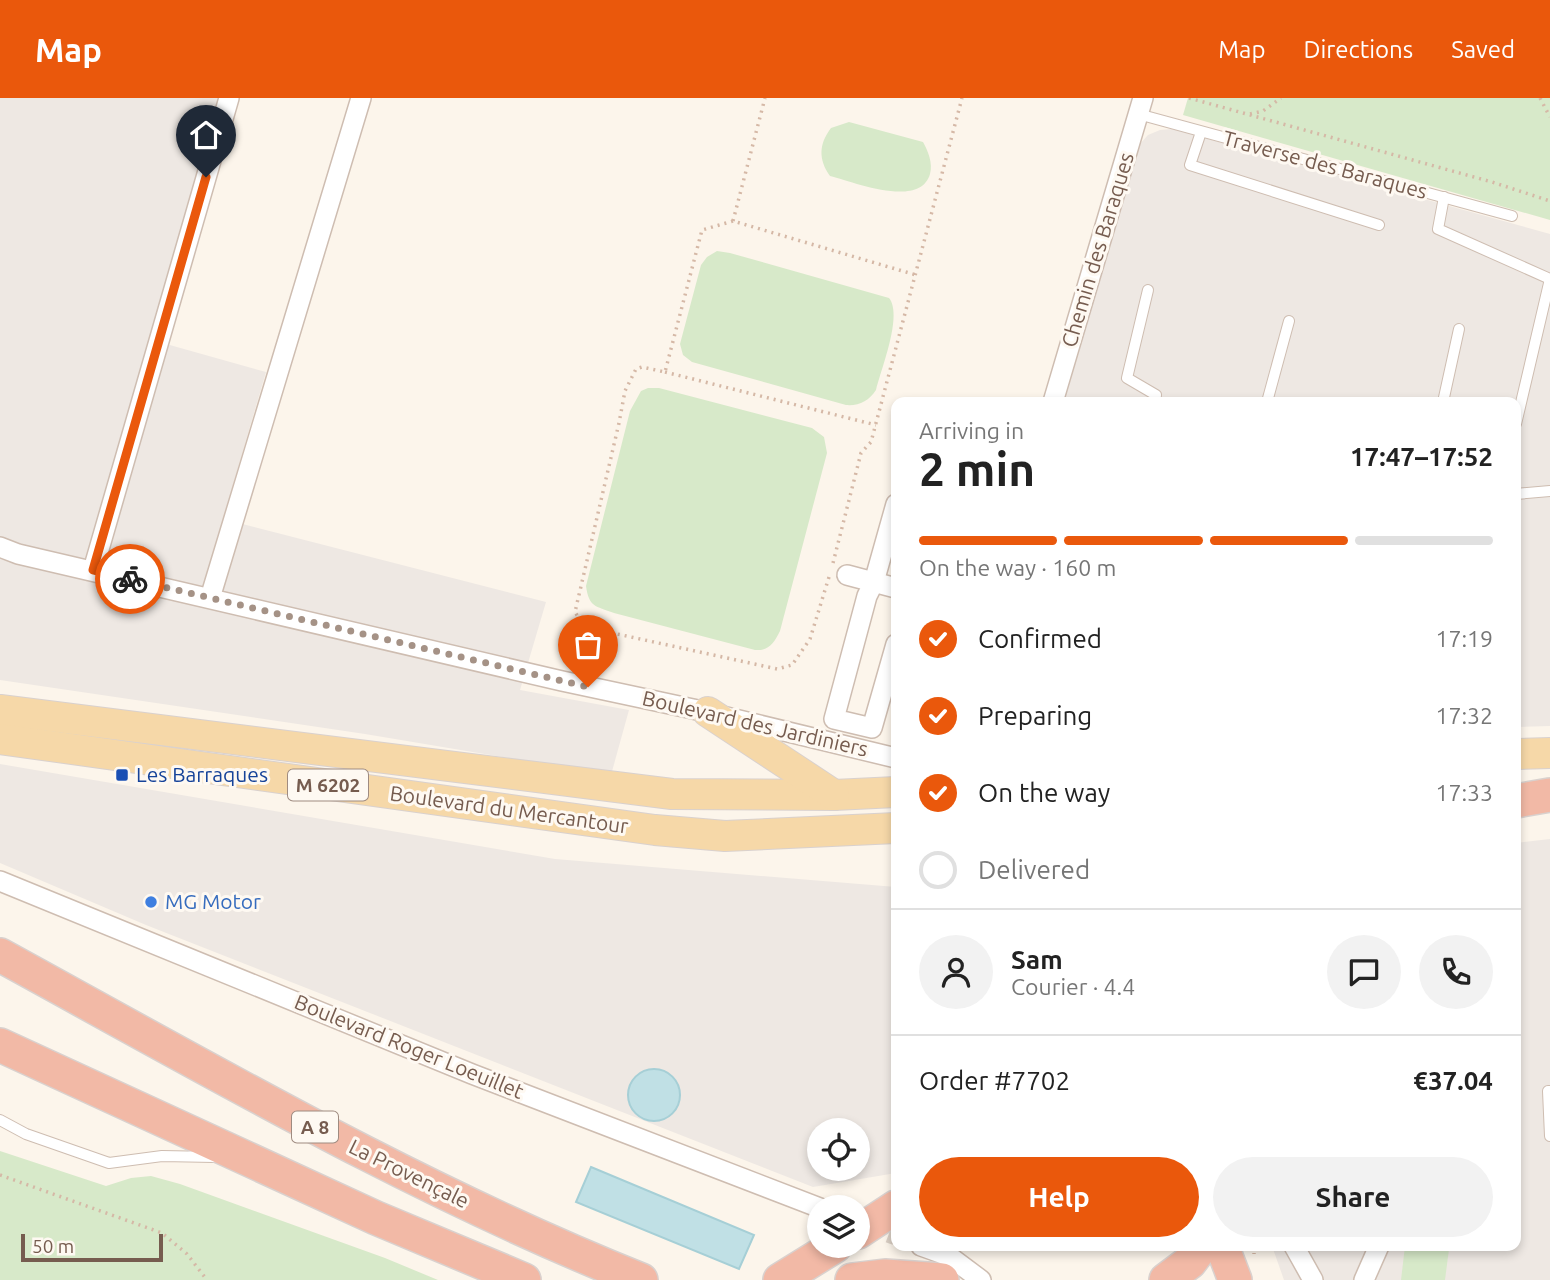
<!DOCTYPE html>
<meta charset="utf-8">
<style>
:root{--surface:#fff;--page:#f2f2f2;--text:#222;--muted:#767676;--line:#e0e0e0;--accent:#ea580c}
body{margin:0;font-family:Ubuntu,sans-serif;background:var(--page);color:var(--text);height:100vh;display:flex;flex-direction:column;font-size:26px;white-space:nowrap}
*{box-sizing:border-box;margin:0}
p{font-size:23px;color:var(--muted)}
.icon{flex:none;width:38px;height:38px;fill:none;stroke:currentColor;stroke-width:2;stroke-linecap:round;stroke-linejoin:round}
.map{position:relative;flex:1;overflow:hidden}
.drawer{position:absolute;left:891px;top:299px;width:630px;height:854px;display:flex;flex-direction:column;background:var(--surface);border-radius:14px;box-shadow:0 4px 10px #0003}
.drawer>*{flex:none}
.buttons{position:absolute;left:807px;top:1020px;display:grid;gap:14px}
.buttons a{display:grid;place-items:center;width:63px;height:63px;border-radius:50%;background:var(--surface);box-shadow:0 4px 10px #0003;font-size:35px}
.scale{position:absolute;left:21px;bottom:18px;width:142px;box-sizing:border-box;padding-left:7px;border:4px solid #765c4f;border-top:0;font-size:19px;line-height:24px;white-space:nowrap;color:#765c4f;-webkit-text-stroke:5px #fef9f2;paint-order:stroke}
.pin{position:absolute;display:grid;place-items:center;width:60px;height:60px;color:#fff;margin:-72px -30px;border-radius:50% 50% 50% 0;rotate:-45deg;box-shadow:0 0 7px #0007}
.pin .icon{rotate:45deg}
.courier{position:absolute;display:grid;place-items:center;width:70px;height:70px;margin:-35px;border:5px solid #ea580c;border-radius:50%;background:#fff;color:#222;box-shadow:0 2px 9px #0007}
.summary em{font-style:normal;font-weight:700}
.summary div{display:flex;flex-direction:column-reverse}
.summary{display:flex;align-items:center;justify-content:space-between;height:119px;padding:0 28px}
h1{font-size:46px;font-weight:700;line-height:52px}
.bar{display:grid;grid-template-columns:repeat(4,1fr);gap:10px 7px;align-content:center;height:84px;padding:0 28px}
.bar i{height:9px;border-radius:5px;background:var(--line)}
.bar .current{background:var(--accent)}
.bar p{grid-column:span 4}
.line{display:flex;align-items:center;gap:18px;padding:0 28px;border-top:2px solid var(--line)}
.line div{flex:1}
.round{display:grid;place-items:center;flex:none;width:74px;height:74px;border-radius:37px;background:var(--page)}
ol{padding:0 28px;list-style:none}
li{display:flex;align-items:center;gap:21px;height:77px}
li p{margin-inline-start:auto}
li .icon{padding:7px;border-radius:50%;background:var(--accent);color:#fff;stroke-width:4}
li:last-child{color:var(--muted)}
li i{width:38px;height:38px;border:4px solid var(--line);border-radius:50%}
.cta{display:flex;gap:14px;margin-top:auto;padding:14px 28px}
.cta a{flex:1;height:80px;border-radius:42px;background:var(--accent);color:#fff;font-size:28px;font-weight:700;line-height:80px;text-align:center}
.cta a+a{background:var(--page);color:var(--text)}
header{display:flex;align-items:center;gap:42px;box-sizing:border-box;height:98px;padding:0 35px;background:var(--accent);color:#fff}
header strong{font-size:33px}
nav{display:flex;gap:38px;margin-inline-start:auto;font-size:24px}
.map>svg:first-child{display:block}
.industrial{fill:#eee8e3;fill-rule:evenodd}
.green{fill:#d7e9c9}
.water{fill:#c0e0e5;stroke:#a6cfd6;stroke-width:2}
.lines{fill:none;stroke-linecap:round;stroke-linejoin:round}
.street-tunnel{stroke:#dacfc4;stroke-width:19;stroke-dasharray:19 10;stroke-linecap:butt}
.lane-casing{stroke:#cebdb1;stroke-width:12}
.street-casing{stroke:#cebdb1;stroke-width:22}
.primary-casing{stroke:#d9d1ce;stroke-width:32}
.highway-casing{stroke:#d9d1ce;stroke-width:36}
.path{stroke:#d5b8a6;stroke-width:3.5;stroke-dasharray:2 5;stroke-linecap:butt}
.lane{stroke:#fff;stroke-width:10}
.street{stroke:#fff;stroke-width:19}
.primary{stroke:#f6d8a8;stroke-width:30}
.highway{stroke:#f2b9a6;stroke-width:33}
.done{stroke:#a59286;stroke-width:7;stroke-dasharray:0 12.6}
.route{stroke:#ea580c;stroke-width:9}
.transit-dot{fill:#1a4fb4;stroke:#fef9f2;stroke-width:2.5}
.shop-dot{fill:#3f7fe0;stroke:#fef9f2;stroke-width:2.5}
.labels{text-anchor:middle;stroke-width:6;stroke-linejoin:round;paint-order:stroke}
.shield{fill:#fef9f2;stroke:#9f8b80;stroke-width:2}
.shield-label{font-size:19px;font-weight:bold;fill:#765c4f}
.street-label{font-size:21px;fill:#765c4f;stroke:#fef9f2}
.transit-label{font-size:21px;fill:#164399;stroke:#fef9f2;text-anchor:start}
.shop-label{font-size:21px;fill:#366cbe;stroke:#fef9f2;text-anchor:start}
</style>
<header>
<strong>Map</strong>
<nav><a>Map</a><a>Directions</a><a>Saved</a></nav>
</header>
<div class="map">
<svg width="1550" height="1182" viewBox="0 0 1550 1182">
<rect width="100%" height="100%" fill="#fcf5eb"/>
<g class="industrial">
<polygon points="0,0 221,0 152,242 266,274 223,421 546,504 520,592 629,612 611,677 365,636 0,582"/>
<polygon points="1172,31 1550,136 1550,628 1516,629 1516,304 1063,304 1139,47 1148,37 1160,32"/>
<path d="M0,666L555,761L896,789V1075L813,1089L146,827L0,765ZM819,1032H858V1071H819Z"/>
<polygon points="1550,741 1550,1182 1284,1182 1272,1148 1516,1148 1516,745"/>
</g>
<g class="green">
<polygon points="1188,0 1550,0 1550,122 1183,17"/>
<path d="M849,24L923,44C928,53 933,65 930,76C920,111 854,84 830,78C818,61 819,46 831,30Z"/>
<path d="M717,153L730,155L889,200C903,217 881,271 876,292C869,303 859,308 846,307L692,264L683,257L680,246L701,167L707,159Z"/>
<path d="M648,290H659L812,330L824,339L827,355L780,533C774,545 769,553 755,552L614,515C595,508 589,509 586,488L630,313L641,293Z"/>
<polygon points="0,1053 106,1088 131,1080 151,1078 180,1086 385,1160 438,1182 0,1182"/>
<polygon points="1405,1148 1449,1151 1445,1182 1401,1182"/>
</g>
<g class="water">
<circle cx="654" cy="997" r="26"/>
<polygon points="591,1069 754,1137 739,1171 576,1104"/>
</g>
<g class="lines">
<polyline class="street-tunnel" points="862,1125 896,1138"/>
<defs>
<g id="lane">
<polyline points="1138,16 1512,118"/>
<polyline points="1201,34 1190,67 1379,127"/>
<polyline points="1444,99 1438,131 1550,181"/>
<polyline points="1148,192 1127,280 1156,297 1155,304"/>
<polyline points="1267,304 1289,223"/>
<polyline points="1443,304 1459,231"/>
<polyline points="1516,326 1550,181"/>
<polyline points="1516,396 1550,393"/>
<polyline points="1550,993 1548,993 1550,1038"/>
<polyline points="0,1022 26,1036 109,1065 162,1058 214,1059"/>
</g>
<g id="street">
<polyline points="1053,304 1143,0"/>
<polyline points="896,406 874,484 867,498 834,621 872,630 896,546"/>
<polyline points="0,449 18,456 562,583 693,611 896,660"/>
<polyline points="93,472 229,0"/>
<polyline points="847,477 896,490"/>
<polyline points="210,500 361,0"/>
<polyline points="0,783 472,976 820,1110"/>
<polyline points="921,1148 949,1158 981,1182"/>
<polyline points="1294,1148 1313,1182"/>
<polyline points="1364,1182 1379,1148"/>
</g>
<g id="primary">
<polyline points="0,612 672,696 834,697 896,694"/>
<polyline points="708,614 834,697"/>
<polyline points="0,641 655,732 725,738 896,730"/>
<polyline points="1516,656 1550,655"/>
</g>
<g id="highway">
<polyline points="1516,703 1550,697"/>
<path d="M0,857C210,972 418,1093 641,1182"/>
<polyline points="0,947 376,1120 524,1182"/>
<polyline points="858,1134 896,1109"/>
<polyline points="1222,1148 1235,1182"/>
<polyline points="780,1182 835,1148"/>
<polyline points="852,1182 885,1178 942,1182"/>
<polyline points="1166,1182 1190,1164 1202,1148"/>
</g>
</defs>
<use href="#lane" class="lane-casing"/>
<use href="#street" class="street-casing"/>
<use href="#primary" class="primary-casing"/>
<use href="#highway" class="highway-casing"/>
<g class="path">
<polyline points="1189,0 1492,84 1550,103"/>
<polyline points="1540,0 1550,19"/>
<polyline points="1250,16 1263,13 1281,0"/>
<polyline points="733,123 765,0"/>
<polyline points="665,274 876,327"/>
<polyline points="833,465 861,355 871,344 962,0"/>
<polyline points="829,479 810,541 792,567 777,571 590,530 582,525 575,514 619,325 625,293 636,271 642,269 665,274 702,132 733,123 916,177"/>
<polyline points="0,1077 162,1135 187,1156 207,1182"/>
<polyline points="1254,1148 1254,1156"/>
</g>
<use href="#lane" class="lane"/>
<use href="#street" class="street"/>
<use href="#primary" class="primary"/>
<use href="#highway" class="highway"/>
</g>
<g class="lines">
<polyline class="done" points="130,481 588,589"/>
<polyline class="route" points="130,481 93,472 206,79"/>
</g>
<rect class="transit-dot" x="115" y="670" width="14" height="14" rx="3.5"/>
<circle class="shop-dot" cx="151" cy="804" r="7"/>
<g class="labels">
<g class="shield">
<rect x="288" y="671.5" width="80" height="31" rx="5"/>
<rect x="292" y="1013.5" width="46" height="31" rx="5"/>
</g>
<g class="shield-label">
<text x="328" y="694">M 6202</text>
<text x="315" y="1036">A 8</text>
</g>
<g class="street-label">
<text transform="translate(1325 67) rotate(15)" y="7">Traverse des Baraques</text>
<text transform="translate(1098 152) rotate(-73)" y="7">Chemin des Baraques</text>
<text transform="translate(755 626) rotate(13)" y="7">Boulevard des Jardiniers</text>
<text transform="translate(509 712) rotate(8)" y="7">Boulevard du Mercantour</text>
<text transform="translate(409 949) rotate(22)" y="7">Boulevard Roger Loeuillet</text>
<text transform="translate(409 1076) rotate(26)" y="7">La Provençale</text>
</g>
<g class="transit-label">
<text x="136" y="684">Les Barraques</text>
</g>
<g class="shop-label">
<text x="165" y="811">MG Motor</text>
</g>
</g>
</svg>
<div class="buttons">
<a><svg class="icon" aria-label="locate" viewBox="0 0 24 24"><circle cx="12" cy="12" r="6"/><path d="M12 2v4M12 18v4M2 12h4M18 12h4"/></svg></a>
<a><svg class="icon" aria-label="layers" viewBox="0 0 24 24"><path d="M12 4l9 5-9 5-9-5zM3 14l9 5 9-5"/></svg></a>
</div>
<div class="scale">50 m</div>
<div class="pin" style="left:588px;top:589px;background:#ea580c"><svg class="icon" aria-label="bag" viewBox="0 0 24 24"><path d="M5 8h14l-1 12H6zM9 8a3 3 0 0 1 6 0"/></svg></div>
<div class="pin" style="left:206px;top:79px;background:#1f2937"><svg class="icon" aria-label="home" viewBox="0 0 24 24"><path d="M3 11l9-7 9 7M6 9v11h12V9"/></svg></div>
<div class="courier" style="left:130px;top:481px"><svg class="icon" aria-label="bike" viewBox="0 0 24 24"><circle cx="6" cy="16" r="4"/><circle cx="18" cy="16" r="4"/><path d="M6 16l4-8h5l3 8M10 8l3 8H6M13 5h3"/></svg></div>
<section class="drawer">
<div class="summary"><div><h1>2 min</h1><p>Arriving in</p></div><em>17:47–17:52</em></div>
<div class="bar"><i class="current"></i><i class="current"></i><i class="current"></i><i></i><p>On the way · 160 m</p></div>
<ol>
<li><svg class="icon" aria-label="check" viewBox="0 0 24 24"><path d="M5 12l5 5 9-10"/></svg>Confirmed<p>17:19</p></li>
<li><svg class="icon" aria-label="check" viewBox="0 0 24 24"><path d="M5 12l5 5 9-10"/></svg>Preparing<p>17:32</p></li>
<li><svg class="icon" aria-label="check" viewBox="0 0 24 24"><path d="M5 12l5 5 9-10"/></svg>On the way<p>17:33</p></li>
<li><i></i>Delivered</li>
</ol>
<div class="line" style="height:126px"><a class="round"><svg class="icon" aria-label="person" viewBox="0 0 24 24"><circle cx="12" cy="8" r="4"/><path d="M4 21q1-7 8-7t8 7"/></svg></a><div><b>Sam</b><p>Courier · 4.4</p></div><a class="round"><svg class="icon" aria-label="chat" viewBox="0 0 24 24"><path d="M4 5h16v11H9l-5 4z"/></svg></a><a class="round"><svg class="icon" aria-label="phone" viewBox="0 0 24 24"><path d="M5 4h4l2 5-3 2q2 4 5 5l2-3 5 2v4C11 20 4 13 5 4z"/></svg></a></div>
<div class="line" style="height:91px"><div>Order #7702</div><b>€37.04</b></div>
<div class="cta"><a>Help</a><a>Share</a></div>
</section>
</div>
